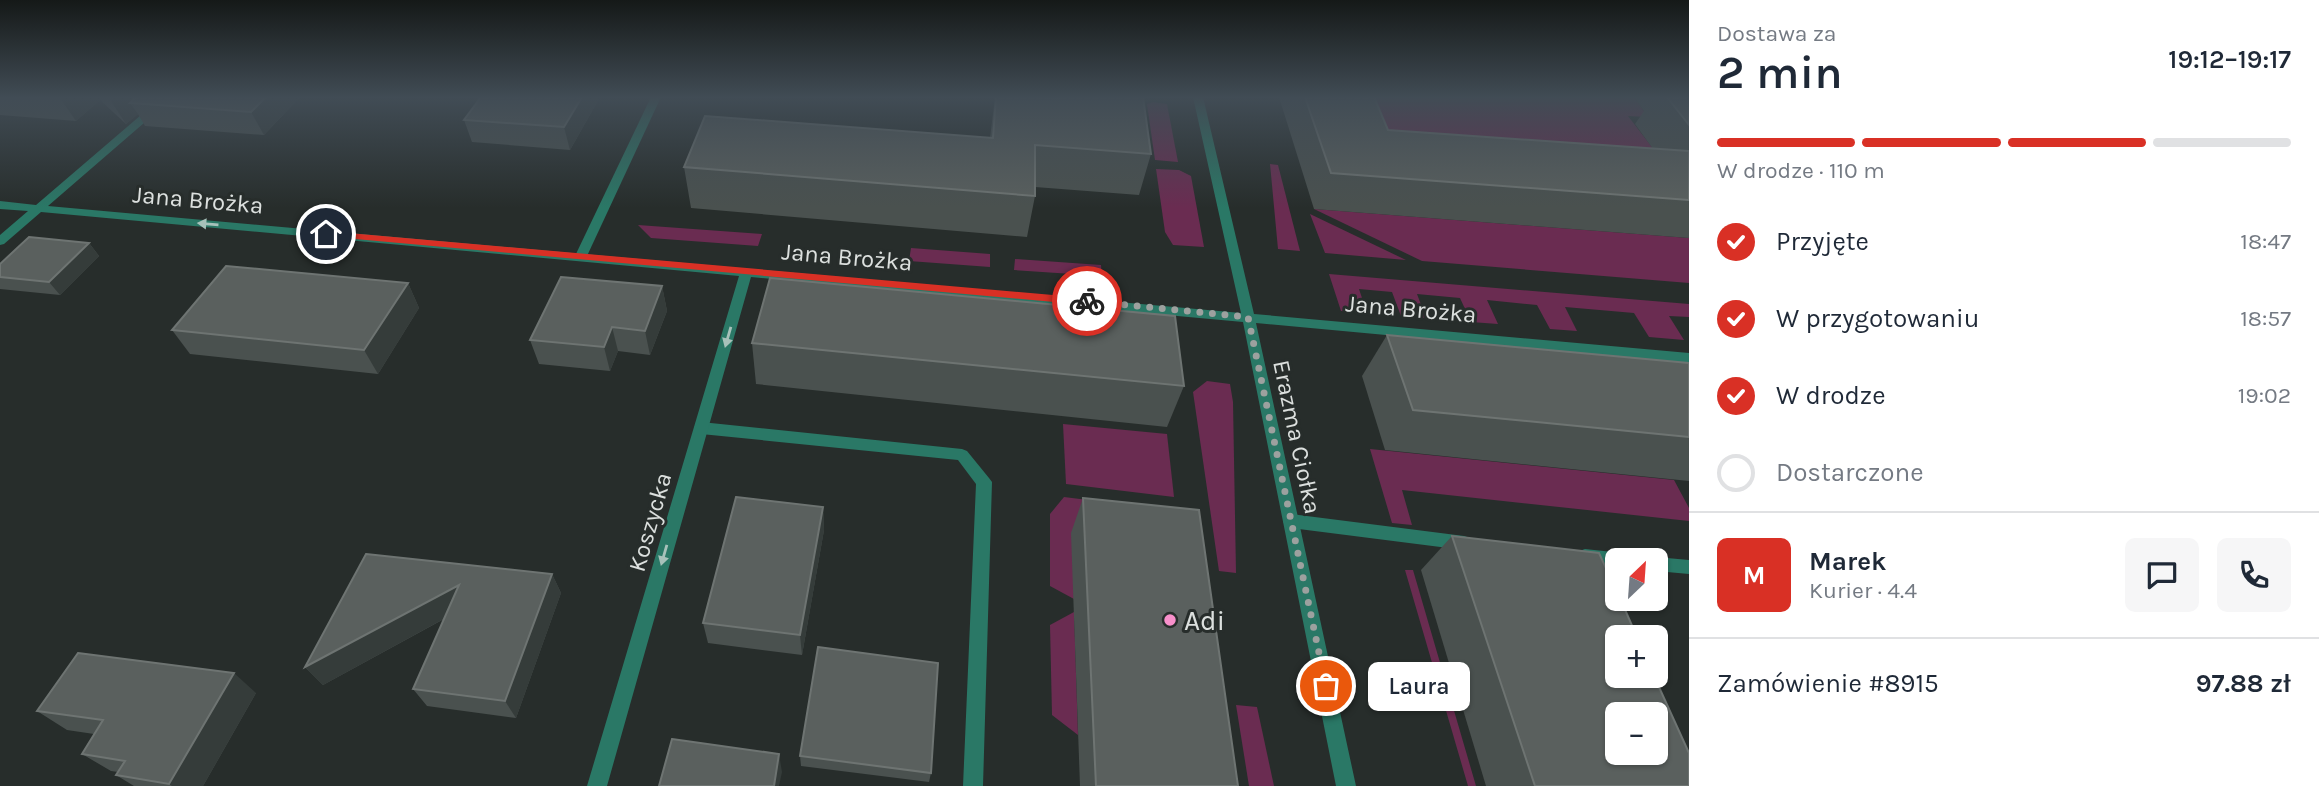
<!DOCTYPE html>
<html lang="pl">
<meta charset="utf-8">
<style>
:root{--surface:#fff;--page:#f6f6f7;--text:#1f2937;--muted:#747a83;--line:#e0e1e3;--accent:#d93025}
body{margin:0;font-family:Karla,sans-serif;background:var(--page);color:var(--text);height:100vh;display:flex;flex-direction:column;font-size:26px;white-space:nowrap}
*{box-sizing:border-box;margin:0}
p{font-size:23px;color:var(--muted)}
.icon{flex:none;width:38px;height:38px;fill:none;stroke:currentColor;stroke-width:2;stroke-linecap:round;stroke-linejoin:round}
.map{position:relative;flex:1;overflow:hidden}
.drawer{display:flex;flex-direction:column;background:var(--surface);width:630px}
.drawer>*{flex:none}
.needle{width:46px;rotate:25deg}
.buttons{position:absolute;left:1605px;top:548px;display:grid;gap:14px}
.buttons a{display:grid;place-items:center;width:63px;height:63px;border-radius:10px;background:var(--surface);box-shadow:0 2px 5px #0004;font-size:35px}
.pin{position:absolute;display:grid;place-items:center;width:60px;height:60px;color:#fff;margin:-30px;border:4px solid #fff;border-radius:50%;box-shadow:0 2px 7px #0007}
.courier{position:absolute;display:grid;place-items:center;width:70px;height:70px;margin:-35px;border:5px solid #d93025;border-radius:50%;background:#fff;color:#222;box-shadow:0 2px 9px #0007}
.bubble{position:absolute;height:49px;border-radius:10px;background:var(--surface);box-shadow:0 2px 5px #0004;font-size:23px;font-weight:600;line-height:49px;text-align:center}
.headline em{font-style:normal;font-weight:600}
.headline div{display:flex;flex-direction:column-reverse}
.headline{display:flex;align-items:center;justify-content:space-between;height:119px;padding:0 28px}
h1{font-size:46px;font-weight:600;line-height:52px}
.bar{display:grid;grid-template-columns:repeat(4,1fr);gap:10px 7px;align-content:center;height:84px;padding:0 28px}
.bar i{height:9px;border-radius:5px;background:var(--line)}
.bar .active{background:var(--accent)}
.bar p{grid-column:span 4}
.line{display:flex;align-items:center;gap:18px;padding:0 28px;border-top:2px solid var(--line)}
.line div{flex:1}
.round{display:grid;place-items:center;flex:none;width:74px;height:74px;border-radius:10px;background:var(--page)}
ol{padding:0 28px;list-style:none}
li{display:flex;align-items:center;gap:21px;height:77px}
li p{margin-inline-start:auto}
li .icon{padding:7px;border-radius:50%;background:var(--accent);color:#fff;stroke-width:4}
li:last-child{color:var(--muted)}
li i{width:38px;height:38px;border:4px solid var(--line);border-radius:50%}
main{display:flex;flex:1;min-height:0}
.map>svg:first-child{display:block}
.green{fill:#6a2c51}
.lines{fill:none;stroke-linecap:round;stroke-linejoin:round}
.lane{fill:#2a7866;fill-rule:evenodd}
.street{fill:#2a7866;fill-rule:evenodd}
.wall{fill:#4a514f}
.shaded-wall{fill:#353c3a}
.building{fill:#5a605e;stroke:#6e7472;stroke-width:2;fill-rule:evenodd}
.oneway{fill:#a7c1ba}
.route{fill:#d93025}
.done{stroke:#9da19f;stroke-width:7;stroke-dasharray:0 12.6}
.poi-dot{fill:#f890cb;stroke:#272d2b;stroke-width:2.5}
.labels{text-anchor:middle;stroke-width:6;stroke-linejoin:round;paint-order:stroke}
.street-label{font-size:24px;fill:#dce0de;stroke:#272d2b}
.near-poi-label{font-size:28px;fill:#dce0de;stroke:#272d2b;text-anchor:start}
</style>
<main>
<div class="map">
<svg width="1689" height="786" viewBox="0 0 1689 786">
<rect width="100%" height="100%" fill="#272d2b"/>
<g class="green">
<polygon points="1373,97 1634,97 1648,117 1628,116 1658,155 1393,143"/>
<polygon points="1153,102 1167,104 1178,162 1155,160 1147,104"/>
<polygon points="1270,164 1278,165 1300,251 1278,249"/>
<polygon points="1156,169 1179,170 1191,176 1204,247 1173,245 1165,232"/>
<polygon points="1314,209 1689,238 1689,283 1422,261"/>
<polygon points="1310,214 1406,260 1325,253"/>
<polygon points="638,225 762,234 758,246 651,238"/>
<polygon points="911,248 990,254 990,267 909,261"/>
<polygon points="1015,259 1101,265 1102,276 1014,270"/>
<polygon points="1329,274 1689,304 1689,317 1669,316 1684,340 1649,337 1634,313 1565,307 1577,331 1550,329 1537,305 1487,300 1498,324 1471,322 1460,298 1417,294 1426,318 1401,316 1392,292 1359,289 1367,313 1341,311"/>
<polygon points="1207,381 1230,384 1233,402 1236,573 1219,571 1193,392"/>
<polygon points="1063,424 1167,434 1174,497 1066,484"/>
<polygon points="1370,449 1674,480 1689,508 1689,521 1402,490 1412,525 1392,523"/>
<polygon points="1064,497 1176,511 1074,599 1050,586 1050,514"/>
<polygon points="1405,570 1413,570 1476,786 1468,786"/>
<polygon points="1074,612 1078,735 1052,715 1050,625"/>
<polygon points="1236,705 1257,707 1274,786 1249,786"/>
</g>
<g class="lines">
<g class="lane">
<polygon points="651,97 661,97 587,256 585,259 577,259 575,256"/>
<polygon points="701,422 962,449 967,451 989,478 992,482 983,786 963,786 976,484 958,460 701,434 696,432 694,428 696,424"/>
<polygon points="1291,514 1464,536 1470,538 1472,543 1470,548 1464,550 1291,528 1285,526 1283,521 1285,516"/>
<polygon points="1585,549 1622,553 1628,555 1630,560 1617,560 1617,566 1579,561 1577,556 1579,551"/>
<polygon points="1656,557 1689,560 1689,574 1656,571 1656,560 1650,560"/>
</g>
<polygon class="street" points="162,97 174,97 48,206 1241,313 1193,97 1203,97 1254,314 1689,353 1689,363 1256,323 1356,786 1336,786 1243,322 751,277 607,786 587,786 739,276 41,212 4,244 0,245 0,235 28,211 0,209 0,201 36,205"/>
</g>
<g class="wall">
<polygon points="0,97 300,97 264,135 145,126 138,114 126,124 100,100 76,121 0,115"/>
<polygon points="600,97 570,150 472,142 464,120"/>
<polygon points="995,97 1143,97 1151,154 1139,195 1035,187 1035,196 1027,237 691,208 684,167 990,138"/>
<polygon points="1279,97 1374,97 1388,130 1653,149 1635,124 1644,111 1634,97 1689,97 1689,238 1314,209"/>
<polygon points="89,243 99,256 60,295 0,289 0,264"/>
<polygon points="408,283 419,308 378,374 190,354 172,330"/>
<polygon points="662,286 667,311 650,355 618,351 610,371 539,364 530,340"/>
<polygon points="1387,335 1689,363 1689,481 1385,450 1362,376"/>
<polygon points="752,343 1184,386 1167,427 756,384"/>
<polygon points="1083,498 1238,786 1080,786 1071,533"/>
<polygon points="823,507 824,530 802,655 708,643 703,623"/>
<polygon points="1452,536 1689,786 1486,786 1421,570"/>
<polygon points="552,574 561,593 516,718 427,706 413,689 444,619 323,685 305,667"/>
<polygon points="256,693 203,786 134,786 116,775 118,772 111,771 82,754 94,734 67,730 37,711"/>
<polygon points="800,756 931,773 929,782 801,766"/>
</g>
<g class="shaded-wall">
<polygon points="99,97 100,100 76,121 60,98"/>
<polygon points="116,97 157,97 130,103 138,114 126,124 111,101"/>
<polygon points="266,97 300,97 264,135 251,112"/>
<polygon points="582,97 600,97 570,150 564,127"/>
<polygon points="89,243 99,256 60,295 49,282"/>
<polygon points="408,283 419,308 378,374 364,350"/>
<polygon points="662,286 667,311 650,355 645,331"/>
<polygon points="612,327 618,351 610,371 604,347"/>
<polygon points="823,507 824,530 802,655 800,635"/>
<polygon points="552,574 561,593 516,718 505,701"/>
<polygon points="459,585 471,604 323,685 305,667"/>
<polygon points="234,673 256,693 203,786 172,786 169,784"/>
<polygon points="779,754 782,772 779,786 774,786"/>
</g>
<g class="building">
<polygon points="136,97 266,97 251,112 130,103"/>
<polygon points="481,97 582,97 564,127 464,120"/>
<polygon points="996,97 1040,97 1059,99 1059,97 1143,97 1151,154 1035,145 1035,196 684,167 705,116 993,138"/>
<polygon points="1305,97 1374,97 1388,130 1689,151 1689,200 1331,173"/>
<polygon points="1667,97 1689,97 1689,125"/>
<polygon points="29,237 89,243 49,282 0,277 0,264"/>
<polygon points="226,266 408,283 364,350 172,330"/>
<polygon points="561,277 662,286 645,331 612,327 604,347 530,340"/>
<polygon points="770,278 1175,316 1184,386 752,343"/>
<polygon points="1387,335 1689,363 1689,437 1413,410"/>
<polygon points="736,497 823,507 800,635 703,623"/>
<polygon points="1083,498 1199,510 1238,786 1096,786"/>
<path d="M1452,536L1599,553L1617,592V598H1620L1637,637H1617V676H1654L1689,753V786H1535ZM1617,714H1656V752H1617Z"/>
<polygon points="366,554 552,574 505,701 413,689 459,585 305,667"/>
<polygon points="818,647 938,663 931,773 800,756"/>
<polygon points="78,653 234,673 169,784 116,775 125,761 82,754 103,720 37,711"/>
<polygon points="672,739 779,754 774,786 659,786"/>
</g>
<defs><path id="oneway-solid" d="M-6-.8H1V-3.2L6.5 0L1 3.2V.8H-6Z" transform="scale(1.75)"/></defs>
<g class="oneway">
<use href="#oneway-solid" transform="translate(208 224) rotate(-175)"/>
<use href="#oneway-solid" transform="translate(728 337) rotate(106)"/>
<use href="#oneway-solid" transform="translate(664 555) rotate(106)"/>
</g>
<linearGradient id="sky" x2="0" y2="1"><stop stop-color="#151918"/><stop offset="0.47" stop-color="#414c55"/><stop offset="1" stop-color="#414c55" stop-opacity="0"/></linearGradient>
<rect width="1689" height="208" fill="url(#sky)"/>
<polygon class="route" points="326,231 1087,298 1093,301 1087,305 322,236"/>
<g class="lines">
<polyline class="done" points="1087,301 1248,317 1326,686"/>
</g>
<circle class="poi-dot" cx="1170" cy="620" r="7"/>
<g class="labels">
<g class="street-label">
<text transform="translate(198 200) rotate(5)" y="8">Jana Brożka</text>
<text transform="translate(847 257) rotate(5)" y="8">Jana Brożka</text>
<text transform="translate(1411 309) rotate(5)" y="8">Jana Brożka</text>
<text transform="translate(1297 437) rotate(78)" y="8">Erazma Ciołka</text>
<text transform="translate(650 522) rotate(-74)" y="8">Koszycka</text>
</g>
<g class="near-poi-label">
<text x="1184" y="630">Adi</text>
</g>
</g>
</svg>
<div class="buttons">
<a><svg class="needle" viewBox="-14 -14 28 28"><path d="M0-13l5 13h-10z" fill="#e53935"/><path d="M0 13l5-13h-10z" fill="#747a83"/></svg></a>
<a>+</a>
<a>−</a>
</div>
<div class="pin" style="left:1326px;top:686px;background:#ea580c"><svg class="icon" aria-label="bag" viewBox="0 0 24 24"><path d="M5 8h14l-1 12H6zM9 8a3 3 0 0 1 6 0"/></svg></div>
<div class="pin" style="left:326px;top:234px;background:#1f2937"><svg class="icon" aria-label="home" viewBox="0 0 24 24"><path d="M3 11l9-7 9 7M6 9v11h12V9"/></svg></div>
<div class="courier" style="left:1087px;top:301px"><svg class="icon" aria-label="bike" viewBox="0 0 24 24"><circle cx="6" cy="16" r="4"/><circle cx="18" cy="16" r="4"/><path d="M6 16l4-8h5l3 8M10 8l3 8H6M13 5h3"/></svg></div>
<div class="bubble" style="left:1368px;top:662px;width:102px">Laura</div>
</div>
<section class="drawer">
<div class="headline"><div><h1>2 min</h1><p>Dostawa za</p></div><em>19:12–19:17</em></div>
<div class="bar"><i class="active"></i><i class="active"></i><i class="active"></i><i></i><p>W drodze · 110 m</p></div>
<ol>
<li><svg class="icon" aria-label="check" viewBox="0 0 24 24"><path d="M5 12l5 5 9-10"/></svg>Przyjęte<p>18:47</p></li>
<li><svg class="icon" aria-label="check" viewBox="0 0 24 24"><path d="M5 12l5 5 9-10"/></svg>W przygotowaniu<p>18:57</p></li>
<li><svg class="icon" aria-label="check" viewBox="0 0 24 24"><path d="M5 12l5 5 9-10"/></svg>W drodze<p>19:02</p></li>
<li><i></i>Dostarczone</li>
</ol>
<div class="line" style="height:126px"><b class="round" style="background:var(--accent);color:#fff">M</b><div><b>Marek</b><p>Kurier · 4.4</p></div><a class="round"><svg class="icon" aria-label="chat" viewBox="0 0 24 24"><path d="M4 5h16v11H9l-5 4z"/></svg></a><a class="round"><svg class="icon" aria-label="phone" viewBox="0 0 24 24"><path d="M5 4h4l2 5-3 2q2 4 5 5l2-3 5 2v4C11 20 4 13 5 4z"/></svg></a></div>
<div class="line" style="height:91px"><div>Zamówienie #8915</div><b>97.88 zł</b></div>
</section>
</main>
